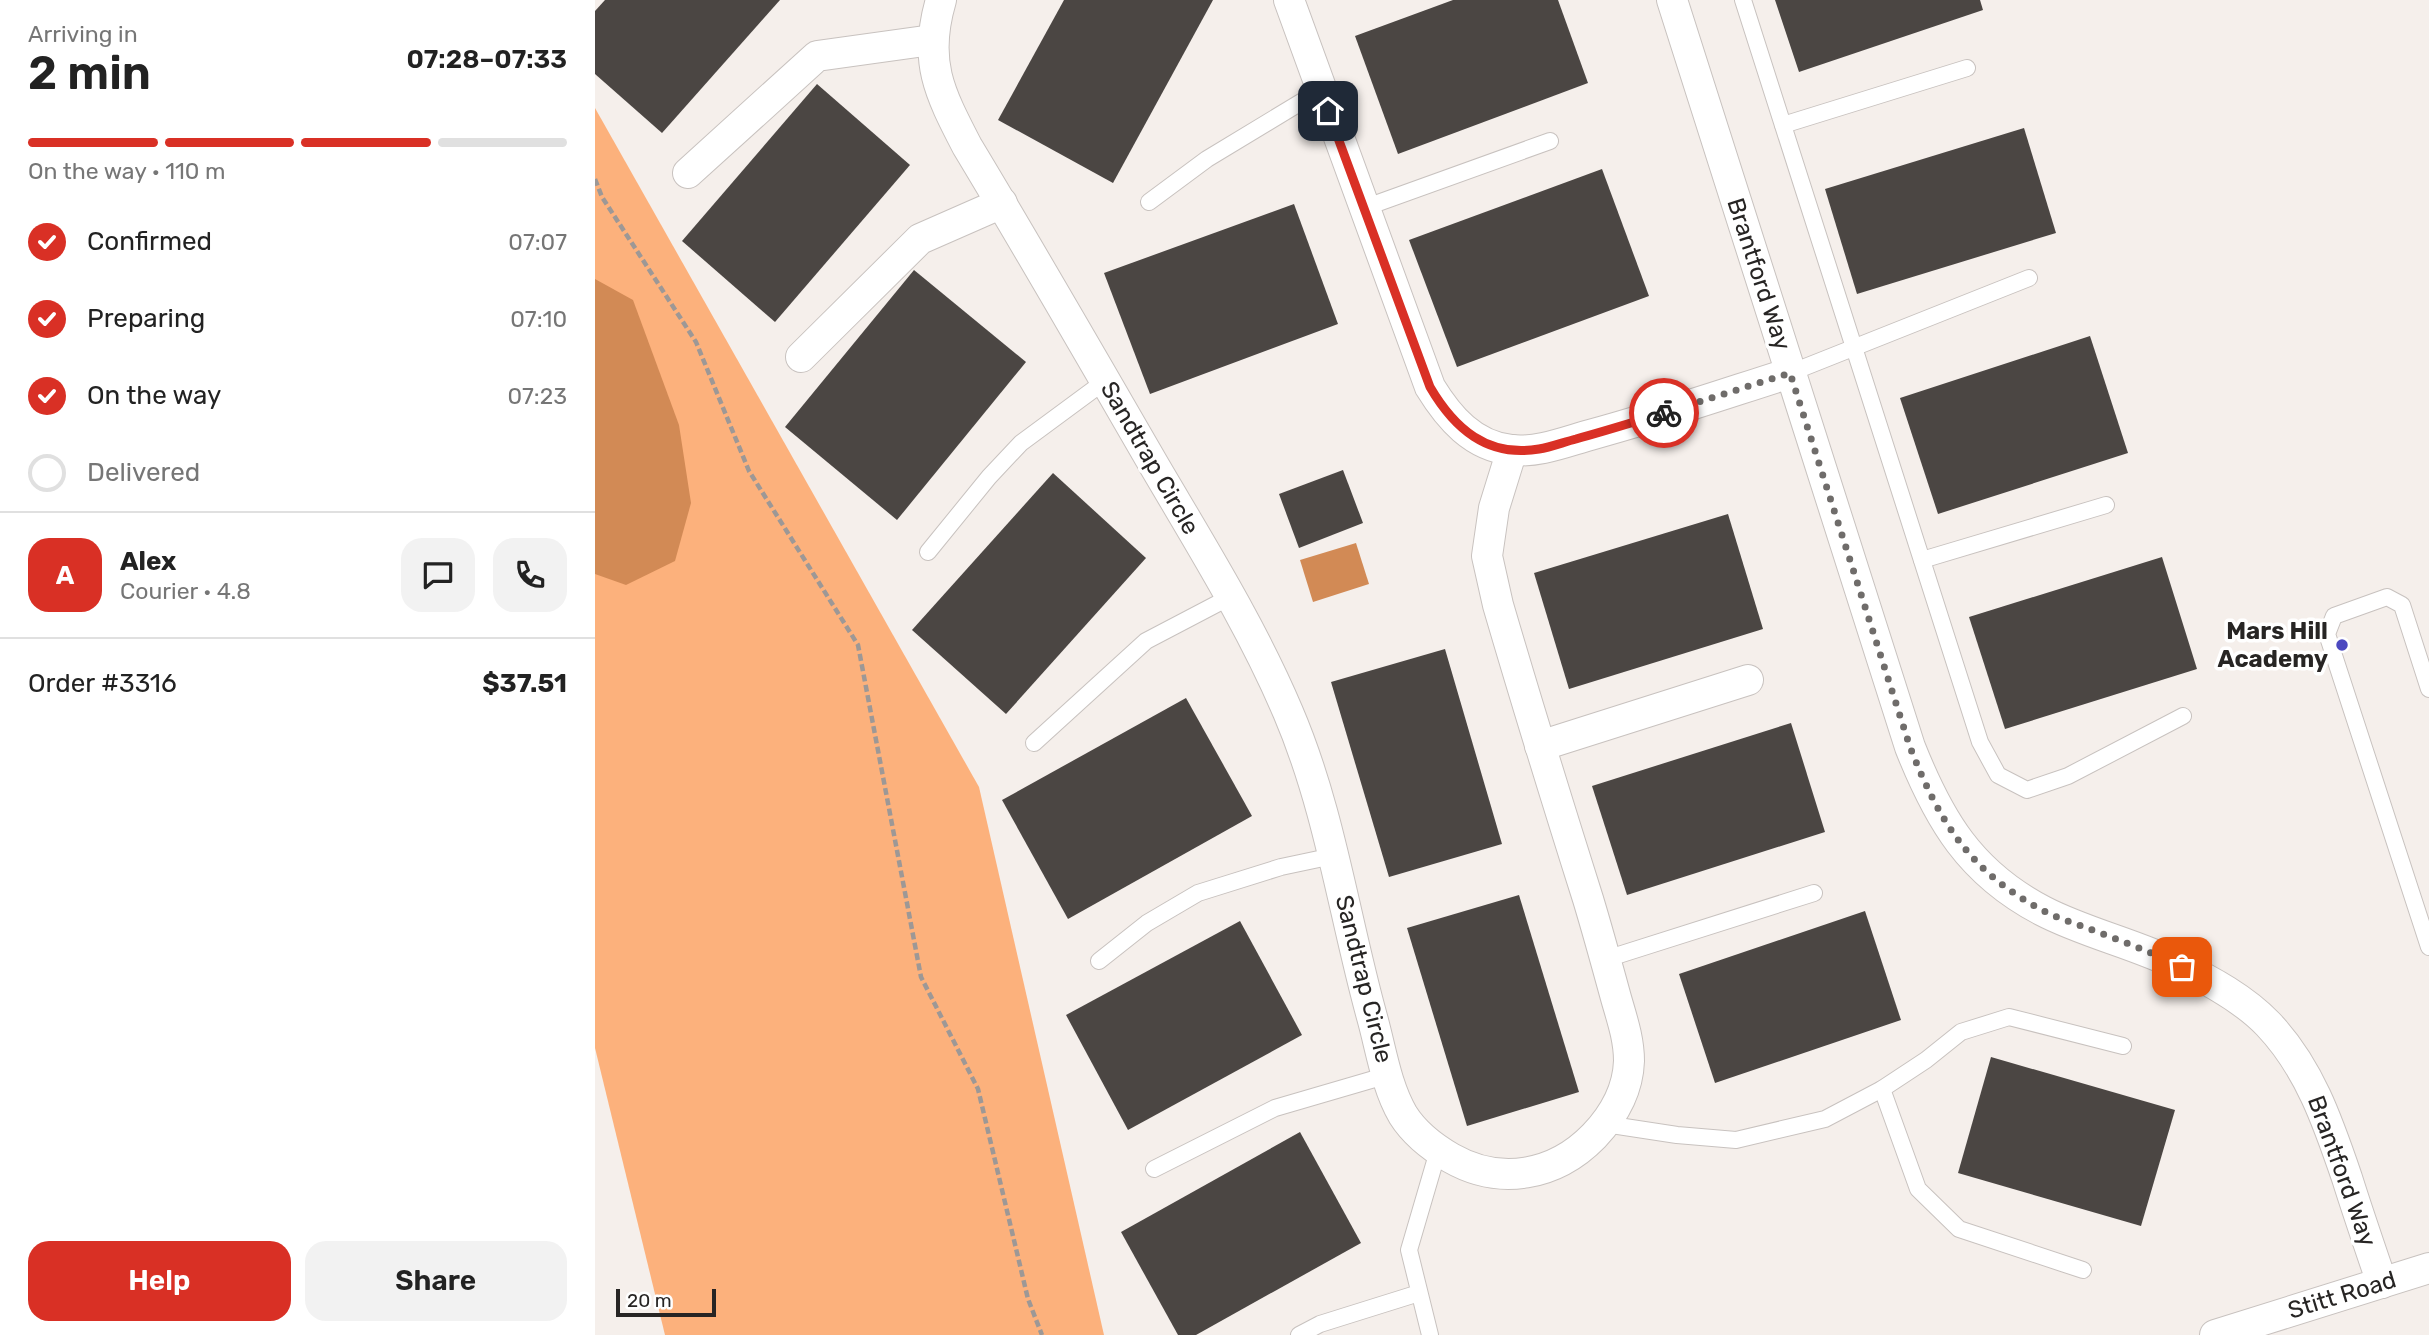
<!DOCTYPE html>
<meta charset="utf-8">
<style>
:root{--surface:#fff;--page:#f2f2f2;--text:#222;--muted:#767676;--line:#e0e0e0;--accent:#d93025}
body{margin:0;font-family:Rubik,sans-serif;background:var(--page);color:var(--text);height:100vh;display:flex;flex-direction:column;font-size:26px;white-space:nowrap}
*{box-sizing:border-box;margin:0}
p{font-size:23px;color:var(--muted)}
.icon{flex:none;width:38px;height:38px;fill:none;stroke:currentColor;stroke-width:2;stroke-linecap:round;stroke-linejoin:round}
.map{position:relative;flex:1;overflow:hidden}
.sheet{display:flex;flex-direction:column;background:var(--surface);width:595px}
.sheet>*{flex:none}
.scale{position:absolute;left:21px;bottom:18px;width:100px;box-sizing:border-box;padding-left:7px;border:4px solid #272524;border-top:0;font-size:19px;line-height:24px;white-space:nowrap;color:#272524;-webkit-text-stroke:5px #fff;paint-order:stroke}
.pin{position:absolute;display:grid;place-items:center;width:60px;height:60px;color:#fff;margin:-30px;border-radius:14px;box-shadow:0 4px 10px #0006}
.courier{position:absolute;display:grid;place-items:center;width:70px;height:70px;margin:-35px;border:5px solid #d93025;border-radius:50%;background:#fff;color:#222;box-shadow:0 2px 9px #0007}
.summary em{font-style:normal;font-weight:600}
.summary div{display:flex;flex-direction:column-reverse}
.summary{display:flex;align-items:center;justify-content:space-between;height:119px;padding:0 28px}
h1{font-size:46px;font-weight:600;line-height:52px}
.bar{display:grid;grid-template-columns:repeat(4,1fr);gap:10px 7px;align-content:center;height:84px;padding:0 28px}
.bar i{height:9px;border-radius:5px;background:var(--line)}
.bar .selected{background:var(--accent)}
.bar p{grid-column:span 4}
.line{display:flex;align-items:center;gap:18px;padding:0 28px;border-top:2px solid var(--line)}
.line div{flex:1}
.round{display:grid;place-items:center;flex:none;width:74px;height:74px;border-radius:21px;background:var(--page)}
ol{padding:0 28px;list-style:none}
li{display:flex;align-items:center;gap:21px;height:77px}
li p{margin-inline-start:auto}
li .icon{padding:7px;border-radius:50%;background:var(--accent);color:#fff;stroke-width:4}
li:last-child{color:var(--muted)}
li i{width:38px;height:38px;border:4px solid var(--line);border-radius:50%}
.cta{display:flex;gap:14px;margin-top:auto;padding:14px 28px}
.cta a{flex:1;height:80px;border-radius:21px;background:var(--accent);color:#fff;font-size:28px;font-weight:600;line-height:80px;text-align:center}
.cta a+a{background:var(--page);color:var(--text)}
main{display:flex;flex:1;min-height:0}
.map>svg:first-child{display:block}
.green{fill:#fcb17c}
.water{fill:#d28a55}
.building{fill:#4b4643}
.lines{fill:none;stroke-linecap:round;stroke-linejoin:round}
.lane-casing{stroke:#c8c2bf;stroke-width:18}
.street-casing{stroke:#c8c2bf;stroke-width:32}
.path{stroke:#9d9896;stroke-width:4.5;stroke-dasharray:7 3.5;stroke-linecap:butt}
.lane{stroke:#fff;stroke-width:16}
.street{stroke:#fff;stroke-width:30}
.done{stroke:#6f6c6a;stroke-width:7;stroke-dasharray:0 12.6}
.route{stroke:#d93025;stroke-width:9}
.poi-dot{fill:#4c49c0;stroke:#fff;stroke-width:2.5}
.labels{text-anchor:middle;stroke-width:7;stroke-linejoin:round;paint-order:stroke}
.street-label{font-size:24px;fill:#272524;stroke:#fff}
.poi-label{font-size:24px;font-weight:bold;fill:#272524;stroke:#fff;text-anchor:end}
</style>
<main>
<section class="sheet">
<div class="summary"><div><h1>2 min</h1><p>Arriving in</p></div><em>07:28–07:33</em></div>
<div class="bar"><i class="selected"></i><i class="selected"></i><i class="selected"></i><i></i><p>On the way · 110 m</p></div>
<ol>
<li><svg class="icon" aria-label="check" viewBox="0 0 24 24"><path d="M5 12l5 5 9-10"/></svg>Confirmed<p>07:07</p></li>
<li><svg class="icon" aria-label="check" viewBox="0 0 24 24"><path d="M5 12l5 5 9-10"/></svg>Preparing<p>07:10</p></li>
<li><svg class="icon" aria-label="check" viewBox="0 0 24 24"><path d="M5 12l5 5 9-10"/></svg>On the way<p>07:23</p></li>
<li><i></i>Delivered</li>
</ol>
<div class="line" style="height:126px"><b class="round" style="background:var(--accent);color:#fff">A</b><div><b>Alex</b><p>Courier · 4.8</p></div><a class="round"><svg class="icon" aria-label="chat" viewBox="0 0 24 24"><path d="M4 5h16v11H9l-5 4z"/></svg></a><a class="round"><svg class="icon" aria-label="phone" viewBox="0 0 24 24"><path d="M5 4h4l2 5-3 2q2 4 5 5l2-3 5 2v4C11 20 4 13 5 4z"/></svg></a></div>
<div class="line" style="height:91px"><div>Order #3316</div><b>$37.51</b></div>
<div class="cta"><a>Help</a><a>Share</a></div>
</section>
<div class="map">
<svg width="1834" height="1335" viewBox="0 0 1834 1335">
<rect width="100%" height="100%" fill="#f5efeb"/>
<polygon class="green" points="0,108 384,787 509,1335 70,1335 0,1048"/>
<g class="water">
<polygon points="0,279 38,300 84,425 96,503 80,561 31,585 0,574"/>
<polygon points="761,543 774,584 718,602 705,560"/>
</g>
<g class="building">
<polygon points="10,0 185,0 67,133 0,74 0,11"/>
<polygon points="469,0 618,0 518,183 403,120"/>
<polygon points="858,0 963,0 993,83 803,154 760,36"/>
<polygon points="1180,0 1385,0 1388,10 1204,72"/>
<polygon points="222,84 315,165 180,322 87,241"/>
<polygon points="1429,128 1461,233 1262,294 1230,189"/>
<polygon points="1007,169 1054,296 862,367 814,240"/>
<polygon points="699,204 743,324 555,394 509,273"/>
<polygon points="319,270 431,362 302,520 190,427"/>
<polygon points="1495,336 1533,453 1343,514 1305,398"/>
<polygon points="748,470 768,523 704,548 684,494"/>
<polygon points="458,473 551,558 411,714 317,630"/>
<polygon points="1133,514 1168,629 974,689 939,573"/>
<polygon points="1567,557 1602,669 1410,729 1374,617"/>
<polygon points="850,649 907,844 794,877 736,682"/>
<polygon points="591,698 657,816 473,919 407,800"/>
<polygon points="1196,723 1230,832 1032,895 997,786"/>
<polygon points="924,895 984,1092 872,1126 812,928"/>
<polygon points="1270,911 1306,1020 1120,1083 1084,974"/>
<polygon points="645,921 707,1035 533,1130 471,1015"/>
<polygon points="1396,1057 1580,1110 1546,1226 1363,1173"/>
<polygon points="705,1132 766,1243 601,1335 583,1335 526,1232"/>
</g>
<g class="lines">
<defs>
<g id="lane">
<polyline points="1148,0 1385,742 1403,775 1432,790 1473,776 1588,716"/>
<polyline points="1188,125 1372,68"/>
<polyline points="554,202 612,159 726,90"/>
<polyline points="769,208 955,141"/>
<polyline points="1195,373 1434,278"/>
<polyline points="333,552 394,477 426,443 510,381"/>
<polyline points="1327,560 1511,505"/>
<polyline points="1834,689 1807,605 1792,597 1739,616 1732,634 1834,947"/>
<polyline points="439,743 551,641 635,597"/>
<polyline points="1011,959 1219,893"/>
<polyline points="504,961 552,923 603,893 686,867 738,856"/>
<polyline points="1287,1089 1323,1189 1364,1229 1488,1270"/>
<polyline points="1010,1124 1082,1135 1141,1140 1230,1119 1287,1089 1331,1060 1366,1032 1414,1017 1528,1046"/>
<polyline points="559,1169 680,1108 793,1075"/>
<polyline points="704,1335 725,1324 824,1293"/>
<polyline points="835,1335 814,1250 843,1151"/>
</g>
<g id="street">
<path d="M346,0C328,61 344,92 372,146C436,252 498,360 560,467C607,547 657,627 693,712C735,810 749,916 777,1017C786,1049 791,1086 808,1115C820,1134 837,1147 856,1158C905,1186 960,1176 999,1136C1019,1115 1033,1090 1034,1061C1034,1039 1027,1019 1021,998C1012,965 1003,932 993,899C962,801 932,704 903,605L892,556L899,508L917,450"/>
<path d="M694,0L835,387C854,418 878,446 916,450C943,453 970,442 995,435C1062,417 1129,394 1195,373"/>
<path d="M1077,0L1315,747C1344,820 1375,873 1448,911C1490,933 1541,944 1585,966C1616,981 1649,999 1673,1024C1714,1067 1733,1122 1752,1178C1763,1213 1775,1248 1787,1283"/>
<polyline points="93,173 222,56 337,40"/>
<polyline points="206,357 325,239 407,203"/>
<polyline points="945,746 1153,680"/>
<polyline points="1620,1335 1834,1268"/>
</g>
</defs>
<use href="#lane" class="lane-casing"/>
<use href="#street" class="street-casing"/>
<polyline class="path" points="0,179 7,197 101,342 154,471 263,645 326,977 383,1089 433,1299 447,1335"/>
<use href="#lane" class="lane"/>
<use href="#street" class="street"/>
</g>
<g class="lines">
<path class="done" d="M1069,413L1195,373L1315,747C1344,821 1374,871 1447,910C1461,918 1477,922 1492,928C1524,940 1556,952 1587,967"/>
<path class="route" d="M733,111L835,387C859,428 892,458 944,449C956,447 969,442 981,439C1010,431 1039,422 1069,413"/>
</g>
<circle class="poi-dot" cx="1747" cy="645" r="7"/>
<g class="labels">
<g class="street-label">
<text transform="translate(1164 274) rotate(72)" y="8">Brantford Way</text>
<text transform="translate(555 458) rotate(60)" y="8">Sandtrap Circle</text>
<text transform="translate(769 979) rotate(76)" y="8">Sandtrap Circle</text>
<text transform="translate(1747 1171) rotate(70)" y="8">Brantford Way</text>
<text transform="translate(1747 1295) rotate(-17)" y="8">Stitt Road</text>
</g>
<g class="poi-label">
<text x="1733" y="639">Mars Hill<tspan x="1733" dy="28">Academy</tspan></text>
</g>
</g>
</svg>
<div class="scale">20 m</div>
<div class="pin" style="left:1587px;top:967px;background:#ea580c"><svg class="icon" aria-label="bag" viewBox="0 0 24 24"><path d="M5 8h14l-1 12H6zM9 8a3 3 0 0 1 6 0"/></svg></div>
<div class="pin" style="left:733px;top:111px;background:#1f2937"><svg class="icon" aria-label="home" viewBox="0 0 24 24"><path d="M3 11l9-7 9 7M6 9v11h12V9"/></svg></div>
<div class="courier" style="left:1069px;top:413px"><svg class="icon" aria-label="bike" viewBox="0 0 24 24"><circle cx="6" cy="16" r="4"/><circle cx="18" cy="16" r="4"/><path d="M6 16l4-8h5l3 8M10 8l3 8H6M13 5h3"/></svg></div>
</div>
</main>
